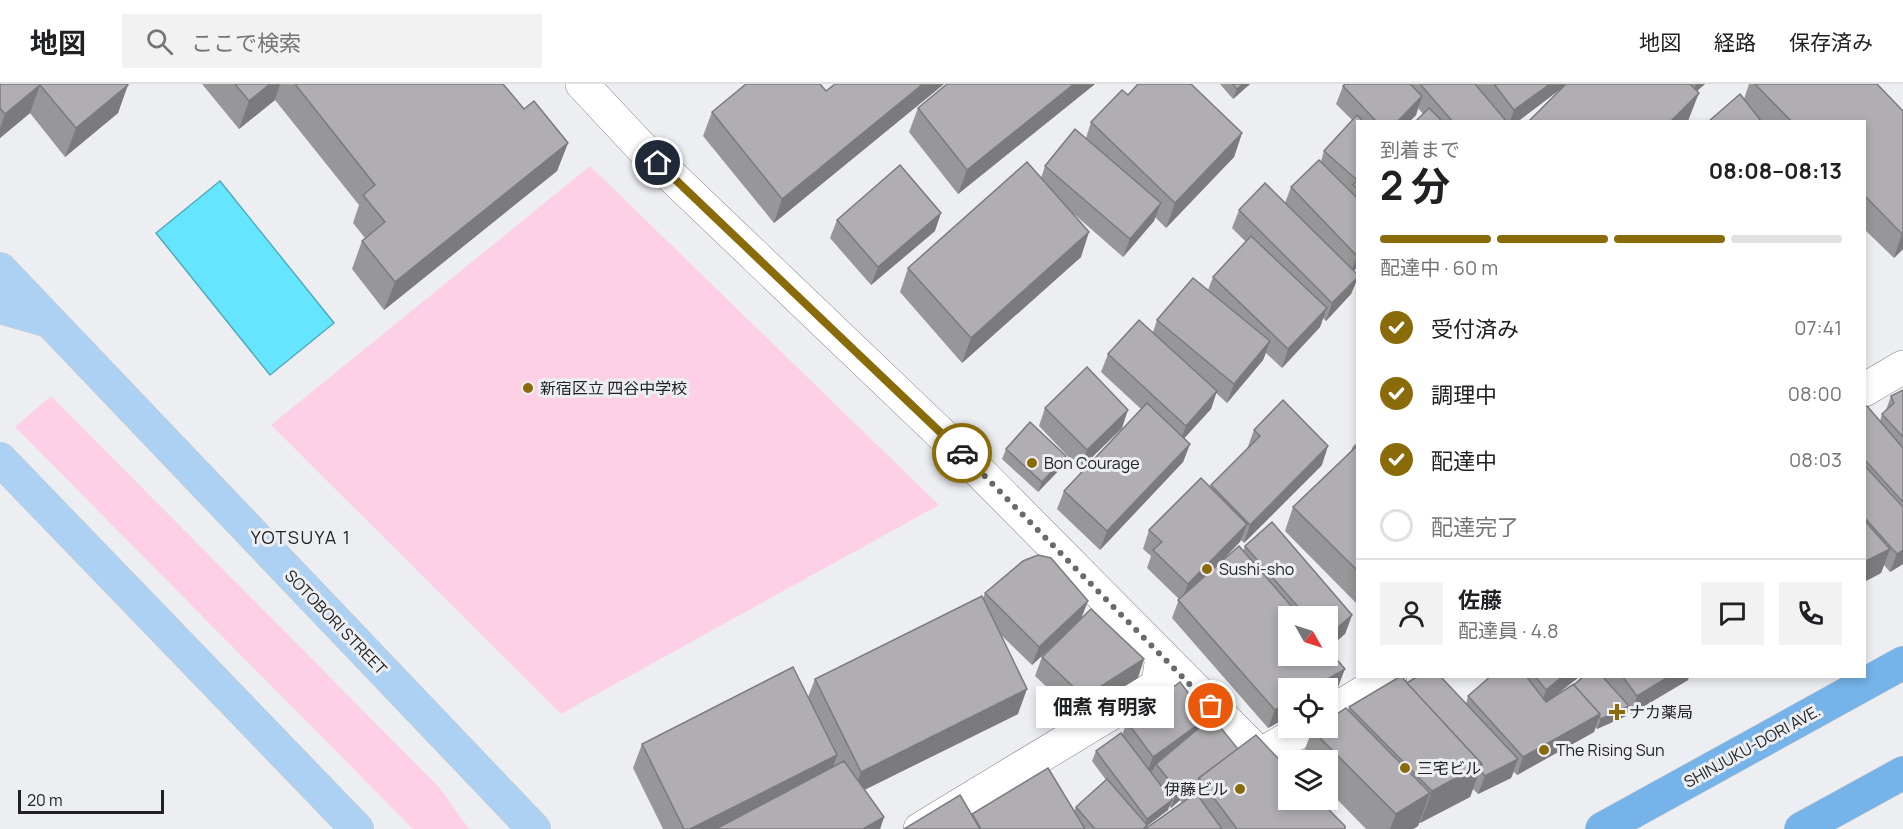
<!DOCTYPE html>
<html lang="ja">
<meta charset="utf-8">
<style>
:root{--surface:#fff;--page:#f2f2f2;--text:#202124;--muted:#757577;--line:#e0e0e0;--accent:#896b0a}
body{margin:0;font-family:Manrope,"Noto Sans JP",sans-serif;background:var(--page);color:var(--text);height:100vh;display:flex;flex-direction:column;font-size:22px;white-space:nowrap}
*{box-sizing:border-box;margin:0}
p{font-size:20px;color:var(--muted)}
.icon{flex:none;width:33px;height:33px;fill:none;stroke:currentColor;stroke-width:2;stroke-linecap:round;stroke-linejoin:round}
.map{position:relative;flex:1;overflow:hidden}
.side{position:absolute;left:1356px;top:36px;width:510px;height:558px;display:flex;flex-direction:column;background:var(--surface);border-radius:0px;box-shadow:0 3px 9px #0003}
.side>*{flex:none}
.needle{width:39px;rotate:129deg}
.buttons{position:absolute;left:1278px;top:522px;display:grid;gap:12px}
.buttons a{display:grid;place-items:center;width:60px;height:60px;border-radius:0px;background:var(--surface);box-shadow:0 3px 9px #0003;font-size:30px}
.scale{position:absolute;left:18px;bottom:15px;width:146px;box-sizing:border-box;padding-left:6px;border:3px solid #222224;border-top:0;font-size:16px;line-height:21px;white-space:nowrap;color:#222224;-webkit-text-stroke:4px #edeef2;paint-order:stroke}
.pin{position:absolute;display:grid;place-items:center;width:51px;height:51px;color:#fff;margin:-26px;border:3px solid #fff;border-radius:50%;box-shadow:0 2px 6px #0007}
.courier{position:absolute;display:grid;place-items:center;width:60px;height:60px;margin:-30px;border:4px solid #896b0a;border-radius:50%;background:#fff;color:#222;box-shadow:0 2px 8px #0007}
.bubble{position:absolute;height:42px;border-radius:0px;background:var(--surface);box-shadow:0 3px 9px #0003;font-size:20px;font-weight:700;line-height:42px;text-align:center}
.head em{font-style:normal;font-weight:700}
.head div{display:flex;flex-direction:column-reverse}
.head{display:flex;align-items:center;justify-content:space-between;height:102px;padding:0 24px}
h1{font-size:39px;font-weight:700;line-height:45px}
.bar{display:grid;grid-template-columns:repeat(4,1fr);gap:9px 6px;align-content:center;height:72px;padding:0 24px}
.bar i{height:8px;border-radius:4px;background:var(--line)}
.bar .active{background:var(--accent)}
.bar p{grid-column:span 4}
.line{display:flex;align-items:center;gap:15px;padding:0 24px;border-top:2px solid var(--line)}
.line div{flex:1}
.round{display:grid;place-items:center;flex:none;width:63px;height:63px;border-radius:0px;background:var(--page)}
ol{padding:0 24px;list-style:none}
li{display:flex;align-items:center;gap:18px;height:66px}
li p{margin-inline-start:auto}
li .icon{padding:6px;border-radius:50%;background:var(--accent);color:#fff;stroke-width:4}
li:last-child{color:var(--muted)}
li i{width:33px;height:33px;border:3px solid var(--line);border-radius:50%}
header{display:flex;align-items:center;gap:36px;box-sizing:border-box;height:84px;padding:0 30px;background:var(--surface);border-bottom:2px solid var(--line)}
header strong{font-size:28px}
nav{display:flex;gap:33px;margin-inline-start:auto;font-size:21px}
.search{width:420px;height:54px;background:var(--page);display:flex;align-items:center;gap:15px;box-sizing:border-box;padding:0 21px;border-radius:0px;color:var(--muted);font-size:22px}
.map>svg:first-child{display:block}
.green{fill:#fdd0e6}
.water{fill:#66e5ff;stroke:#52aabd;stroke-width:1.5}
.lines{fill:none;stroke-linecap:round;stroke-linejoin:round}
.minor-casing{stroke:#85868a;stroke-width:34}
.major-casing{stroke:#cacaca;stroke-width:34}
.highway-casing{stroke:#cacaca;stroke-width:34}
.minor{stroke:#fff;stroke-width:33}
.major{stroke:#acd1f2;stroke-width:33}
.highway{stroke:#75b3e9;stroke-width:33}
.wall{fill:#979699;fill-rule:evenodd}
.shaded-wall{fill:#7b7a7d}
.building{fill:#b0aeb2;stroke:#7b7a7d;stroke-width:1.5}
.done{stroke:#69696c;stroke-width:6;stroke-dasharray:0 10.8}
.route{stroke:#896b0a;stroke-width:8}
.poi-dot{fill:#896b0a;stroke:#edeef2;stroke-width:2}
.labels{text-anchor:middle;stroke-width:6;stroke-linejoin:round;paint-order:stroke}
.poi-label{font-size:16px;fill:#222224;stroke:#edeef2;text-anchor:start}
.street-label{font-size:16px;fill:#222224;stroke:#edeef2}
.neighbourhood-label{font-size:18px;letter-spacing:1.5px;fill:#222224;stroke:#edeef2}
</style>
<header>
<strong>地図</strong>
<div class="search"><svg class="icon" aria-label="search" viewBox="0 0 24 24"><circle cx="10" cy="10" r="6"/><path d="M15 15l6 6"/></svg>ここで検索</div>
<nav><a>地図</a><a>経路</a><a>保存済み</a></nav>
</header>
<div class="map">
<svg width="1903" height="745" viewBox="0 0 1903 745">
<rect width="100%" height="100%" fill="#edeef2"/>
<g class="green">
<polygon points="590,82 939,421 561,630 271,341"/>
<polygon points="51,312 440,704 469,745 413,745 15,343"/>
</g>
<polygon class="water" points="220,97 334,239 270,291 156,149"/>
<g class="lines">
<defs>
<g id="minor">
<polyline points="582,0 641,63 960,368 1288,699"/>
<polyline points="1864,306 1903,283"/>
<polyline points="1328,630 1390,592"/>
<polyline points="1260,671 1306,644"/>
<polyline points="920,745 1158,601 1162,572"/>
</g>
<g id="major">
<polyline points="0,185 534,745"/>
<polyline points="0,223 49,237"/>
<polyline points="0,375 357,745"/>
</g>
<g id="highway">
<polyline points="1602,745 1903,579"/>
<polyline points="1801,745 1903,689"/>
</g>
</defs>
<use href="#minor" class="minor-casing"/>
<use href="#major" class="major-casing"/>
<use href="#highway" class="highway-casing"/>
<use href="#minor" class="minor"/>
<use href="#major" class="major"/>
<use href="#highway" class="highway"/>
</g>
<g class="wall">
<polygon points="0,0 127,0 118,29 65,73 30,29 0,54"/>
<polygon points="202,0 503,0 524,25 568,59 557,87 384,226 352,185 362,157 365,154 353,139 359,121 275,16 239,45"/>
<polygon points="835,0 944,0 774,139 703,52 712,28 826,7"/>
<polygon points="1095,0 958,110 909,48 918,24"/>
<polygon points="1220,0 1250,0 1233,15"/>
<polygon points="1345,0 1705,0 1697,7 1688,37 1562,4 1517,38 1415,38 1423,30 1418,24 1416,31 1409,38 1358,38 1358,183 1353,187 1358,191 1358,194 1351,210 1326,237 1323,234 1320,243 1282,284 1266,269 1263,276 1227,319 1216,309 1211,325 1184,354 1190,360 1183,378 1100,466 1057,425 1064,407 1141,325 1101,288 1108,270 1153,248 1157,236 1208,206 1213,193 1246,158 1232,144 1239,126 1285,119 1291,103 1321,77 1324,67 1352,36 1336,20 1343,2"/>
<polygon points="1749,0 1877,0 1903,27 1903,165 1894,174 1864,145 1864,38 1708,38 1744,15"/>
<polygon points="1128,11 1242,49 1234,73 1166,144 1155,133 1154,137 1123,173 1074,130 1081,173 962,279 900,208 908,184 1041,94 1045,82 1086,54 1091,38"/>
<polygon points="837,136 935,147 871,201 830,154"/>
<polygon points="1903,306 1903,480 1890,488 1884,481 1881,489 1864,498 1864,323 1880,337 1882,330 1886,326 1891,312"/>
<polygon points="1045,324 1122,344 1080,385 1039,342"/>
<polygon points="1254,346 1322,381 1244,459 1241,456 1224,475 1243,467 1245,462 1352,531 1345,550 1328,532 1288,532 1338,603 1268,644 1172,534 1179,515 1147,484 1151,472 1143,465 1149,446 1210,404 1211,401 1247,365"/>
<polygon points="1358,358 1358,521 1285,447 1293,423 1351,367 1353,362"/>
<polygon points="1006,365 1063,382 1038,408 1002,375"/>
<polygon points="985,509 1082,534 1138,594 1077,631 1035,592 1042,573 1064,552 1032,581 999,549 1018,630 864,706 884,733 880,745 663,745 633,684 642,660 808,613 815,595 983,515"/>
<polygon points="1491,592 1580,592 1555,612 1574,601 1584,592 1689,592 1688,596 1631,630 1628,626 1626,632 1597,645 1596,643 1594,648 1517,691 1514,688 1511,694 1478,710 1473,705 1470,713 1420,739 1419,739 1418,742 1413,745 1366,745 1328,706 1328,676 1301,676 1312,646 1348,626 1349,623 1407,599 1466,620 1468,612"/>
<path d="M1207,634L1204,640L1345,745H904L972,731V730L1074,727L1076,723L1106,696L1092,677L1096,667L1122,651L1127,638ZM1180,716L1182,719L1146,744L1147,742L1168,726L1169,722L1171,724Z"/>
</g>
<g class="shaded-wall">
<polygon points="270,0 280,0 275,16 239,45 249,17"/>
<polygon points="923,0 944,0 774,139 782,115"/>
<polygon points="1074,0 1095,0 958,110 967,86"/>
<polygon points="1243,0 1250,0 1233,15 1237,5"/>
<polygon points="1550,0 1567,0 1517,38 1510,38 1514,26"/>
<polygon points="1696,0 1705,0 1692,11"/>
<polygon points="40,1 30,29 0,54 0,44 5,30"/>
<polygon points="128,1 118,29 65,73 76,44"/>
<polygon points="1699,9 1688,37 1670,38"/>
<polygon points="1422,12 1416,31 1409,38 1397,38"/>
<polygon points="1242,49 1234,73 1166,144 1175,119"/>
<polygon points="568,59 557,87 384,226 395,198"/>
<polygon points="1161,119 1154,137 1123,173 1130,155"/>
<polygon points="941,129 935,147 871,201 878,183"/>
<polygon points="1089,148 1081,173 962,279 971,254"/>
<polygon points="1903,149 1903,165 1894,174 1902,150"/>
<polygon points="1358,171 1358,183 1350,190"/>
<polygon points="1358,193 1351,210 1326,237 1332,219"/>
<polygon points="1327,224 1320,243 1282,284 1288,265"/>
<polygon points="1270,257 1263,276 1227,319 1234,300"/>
<polygon points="1217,307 1211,325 1179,360 1186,342"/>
<polygon points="1128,326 1122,344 1080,385 1087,366"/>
<polygon points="1190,360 1183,378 1100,466 1107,447"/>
<polygon points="1328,362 1322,381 1244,459 1250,441"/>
<polygon points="1066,372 1063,382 1038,408 1042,398"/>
<polygon points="1247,440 1240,458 1181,518 1188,500"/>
<polygon points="1890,465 1881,489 1864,498 1864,478"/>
<polygon points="1903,466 1903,480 1890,488 1897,470"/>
<polygon points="1088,517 1081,535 1032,581 1039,563"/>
<polygon points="1352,531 1345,550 1328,565 1328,552"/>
<polygon points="1144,575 1138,594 1077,631 1084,613"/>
<polygon points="1345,585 1338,603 1328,610 1328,604 1312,604"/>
<polygon points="1563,592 1580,592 1540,624 1546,606"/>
<polygon points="1670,592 1689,592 1688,596 1631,630 1637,612"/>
<polygon points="1027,605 1018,630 852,712 861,688"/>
<polygon points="1288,618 1288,633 1268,644 1275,626"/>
<polygon points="1629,622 1626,632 1597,645 1601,635"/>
<polygon points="1600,630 1594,648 1517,691 1523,673"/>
<polygon points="1207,634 1200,652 1156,680 1153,686 1146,691 1153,673"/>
<polygon points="837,671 829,696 730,745 690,745"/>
<polygon points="1518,675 1511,694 1478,710 1485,692"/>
<polygon points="1482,680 1470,713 1420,739 1432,707"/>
<polygon points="1187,698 1180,716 1171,724 1177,706"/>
<polygon points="1197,699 1190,717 1184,722 1191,704"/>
<polygon points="1430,709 1418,742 1413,745 1390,745 1396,730"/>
<polygon points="1172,716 1168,726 1147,742 1146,745 1143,745 1147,735"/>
<polygon points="884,733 880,745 863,745"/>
</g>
<g class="building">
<polygon points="0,0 127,0 128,1 76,44 40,1 5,30 0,24"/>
<polygon points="235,0 270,0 249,17"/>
<polygon points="295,0 503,0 524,25 534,17 568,59 395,198 362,157 385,138 363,111 375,101"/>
<polygon points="746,0 820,0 826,7 835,0 923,0 782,115 712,28"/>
<polygon points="947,0 1074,0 967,86 918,24"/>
<polygon points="1138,0 1191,0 1242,49 1175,119 1091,38 1122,6 1128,11"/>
<polygon points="1232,0 1243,0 1237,5"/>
<polygon points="1345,0 1410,0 1422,12 1397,38 1377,38 1343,2"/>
<polygon points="1420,0 1475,0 1507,38 1453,38"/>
<polygon points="1494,0 1550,0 1514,26"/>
<polygon points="1566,0 1690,0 1699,9 1670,38 1528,38"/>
<polygon points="1755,0 1877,0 1903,27 1903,149 1902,150 1864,111 1864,38 1792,38"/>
<polygon points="1740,10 1762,38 1708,38"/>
<polygon points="1429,24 1443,38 1415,38"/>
<polygon points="1357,31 1364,38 1358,38 1358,105 1353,101 1357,96 1324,67"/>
<polygon points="1075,45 1161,119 1130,155 1045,82"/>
<polygon points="1319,76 1358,115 1357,172 1291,103"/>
<polygon points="1027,78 1089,148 971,254 908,184"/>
<polygon points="900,81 941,129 878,183 837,136"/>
<polygon points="1265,99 1358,191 1358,193 1332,219 1239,126"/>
<polygon points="1251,152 1327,224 1288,265 1213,193"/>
<polygon points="1193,194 1270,257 1234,300 1157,236"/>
<polygon points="1139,236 1217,307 1186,342 1108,270"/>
<polygon points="1087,283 1128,326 1087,366 1045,324"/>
<polygon points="1903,306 1903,353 1882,330 1894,319 1891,312"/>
<polygon points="1283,316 1328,362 1250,441 1211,401 1260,352 1254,346"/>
<polygon points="1147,319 1190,360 1107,447 1064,407"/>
<polygon points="1867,322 1903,364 1903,418 1864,375 1864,323"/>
<polygon points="1030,338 1066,372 1042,398 1006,365"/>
<polygon points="1358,361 1358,487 1293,423"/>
<polygon points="1864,381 1903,423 1903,466 1897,470 1864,433"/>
<polygon points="1201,394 1247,440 1188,500 1153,466 1162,458 1149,446"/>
<polygon points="1864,436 1890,465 1864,478"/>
<polygon points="1272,438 1352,531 1328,552 1328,532 1306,532 1245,462"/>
<polygon points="1239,462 1300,532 1288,532 1288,572 1328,572 1328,565 1345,585 1312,604 1288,604 1288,618 1275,626 1178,516"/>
<polygon points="1038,471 1051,474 1088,517 1039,563 985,509 1023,477"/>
<polygon points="982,512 1027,605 861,688 815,595"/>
<polygon points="1091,525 1144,575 1084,613 1042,573"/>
<polygon points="793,583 837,671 690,745 684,745 642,660"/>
<polygon points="1401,592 1482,680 1432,707 1349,623"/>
<polygon points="1418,592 1440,592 1518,675 1485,692 1480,686 1482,680 1407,599"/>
<polygon points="1491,592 1526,592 1546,618 1574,600 1600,630 1523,673 1468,612"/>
<polygon points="1535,592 1563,592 1546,606"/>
<polygon points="1584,592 1602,592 1629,622 1601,635 1599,633 1600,630 1574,601"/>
<polygon points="1622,592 1670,592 1637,612"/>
<polygon points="1180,598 1207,634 1153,673 1127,638"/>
<polygon points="1346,624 1430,709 1396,730 1312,646 1315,644 1328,644 1328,636"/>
<polygon points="1212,633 1238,665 1199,694 1197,699 1191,704 1187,698 1177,706 1156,680"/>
<polygon points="1121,649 1172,716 1147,735 1096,667"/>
<polygon points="1256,651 1288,685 1288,716 1319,716 1345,742 1345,745 1237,745 1199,694"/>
<polygon points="844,677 884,733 863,745 716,745"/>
<polygon points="1048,684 1085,745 981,745 972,730"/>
<polygon points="1107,695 1147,741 1143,745 1095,745 1076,723"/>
<polygon points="1196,709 1222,745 1145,745"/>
<polygon points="960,711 980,745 904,745"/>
</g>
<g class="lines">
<polyline class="done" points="962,369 1211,622"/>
<polyline class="route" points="658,79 962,369"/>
</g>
<g class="poi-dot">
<circle cx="528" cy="304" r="6"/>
<circle cx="1032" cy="379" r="6"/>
<circle cx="1207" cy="485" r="6"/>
<path d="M1614 619h6v6h6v6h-6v6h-6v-6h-6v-6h6z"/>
<circle cx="1544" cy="666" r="6"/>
<circle cx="1405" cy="684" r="6"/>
<circle cx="1240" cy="705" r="6"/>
</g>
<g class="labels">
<g class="poi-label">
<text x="540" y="310">新宿区立 四谷中学校</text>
<text x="1044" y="385">Bon Courage</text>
<text x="1219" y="491">Sushi-sho</text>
<text x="1629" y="634">ナカ薬局</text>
<text x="1556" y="672">The Rising Sun</text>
<text x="1417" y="690">三宅ビル</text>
<text x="1228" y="711" text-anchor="end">伊藤ビル</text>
</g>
<g class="street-label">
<text transform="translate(336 538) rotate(46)" y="6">SOTOBORI STREET</text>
<text transform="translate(1752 662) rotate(-29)" y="6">SHINJUKU-DORI AVE.</text>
</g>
<g class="neighbourhood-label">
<text x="301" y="460">YOTSUYA 1</text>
</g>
</g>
</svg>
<div class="buttons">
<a><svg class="needle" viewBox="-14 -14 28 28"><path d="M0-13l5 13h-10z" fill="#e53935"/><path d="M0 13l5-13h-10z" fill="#757577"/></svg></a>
<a><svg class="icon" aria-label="locate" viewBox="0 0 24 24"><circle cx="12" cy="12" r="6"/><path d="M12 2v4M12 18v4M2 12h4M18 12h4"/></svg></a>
<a><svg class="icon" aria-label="layers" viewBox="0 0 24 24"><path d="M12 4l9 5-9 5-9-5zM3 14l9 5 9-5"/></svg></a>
</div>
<div class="scale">20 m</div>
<div class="pin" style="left:1211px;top:622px;background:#ea580c"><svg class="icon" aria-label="bag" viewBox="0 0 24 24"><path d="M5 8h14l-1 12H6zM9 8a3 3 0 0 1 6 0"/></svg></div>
<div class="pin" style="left:658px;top:79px;background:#1f2937"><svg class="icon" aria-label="home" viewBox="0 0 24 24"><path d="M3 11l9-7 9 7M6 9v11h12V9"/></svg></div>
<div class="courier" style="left:962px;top:369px"><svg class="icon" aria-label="car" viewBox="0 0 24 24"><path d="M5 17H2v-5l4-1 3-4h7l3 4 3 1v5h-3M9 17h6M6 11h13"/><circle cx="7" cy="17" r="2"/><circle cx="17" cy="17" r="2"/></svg></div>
<div class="bubble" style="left:1036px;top:602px;width:138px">佃煮 有明家</div>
<section class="side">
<div class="head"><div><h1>2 分</h1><p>到着まで</p></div><em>08:08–08:13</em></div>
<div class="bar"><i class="active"></i><i class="active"></i><i class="active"></i><i></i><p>配達中 · 60 m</p></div>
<ol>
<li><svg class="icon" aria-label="check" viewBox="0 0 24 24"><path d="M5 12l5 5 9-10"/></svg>受付済み<p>07:41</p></li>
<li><svg class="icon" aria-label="check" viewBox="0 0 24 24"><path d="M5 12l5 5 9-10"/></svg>調理中<p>08:00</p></li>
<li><svg class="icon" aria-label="check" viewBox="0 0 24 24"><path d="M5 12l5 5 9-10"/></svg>配達中<p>08:03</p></li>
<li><i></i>配達完了</li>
</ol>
<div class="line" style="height:108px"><a class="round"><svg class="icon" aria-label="person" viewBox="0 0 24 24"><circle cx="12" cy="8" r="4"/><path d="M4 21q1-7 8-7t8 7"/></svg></a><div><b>佐藤</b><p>配達員 · 4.8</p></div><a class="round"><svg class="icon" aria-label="chat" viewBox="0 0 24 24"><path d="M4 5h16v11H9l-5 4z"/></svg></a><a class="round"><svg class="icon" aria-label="phone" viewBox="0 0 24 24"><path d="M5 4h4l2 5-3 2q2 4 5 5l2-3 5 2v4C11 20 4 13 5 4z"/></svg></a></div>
</section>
</div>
